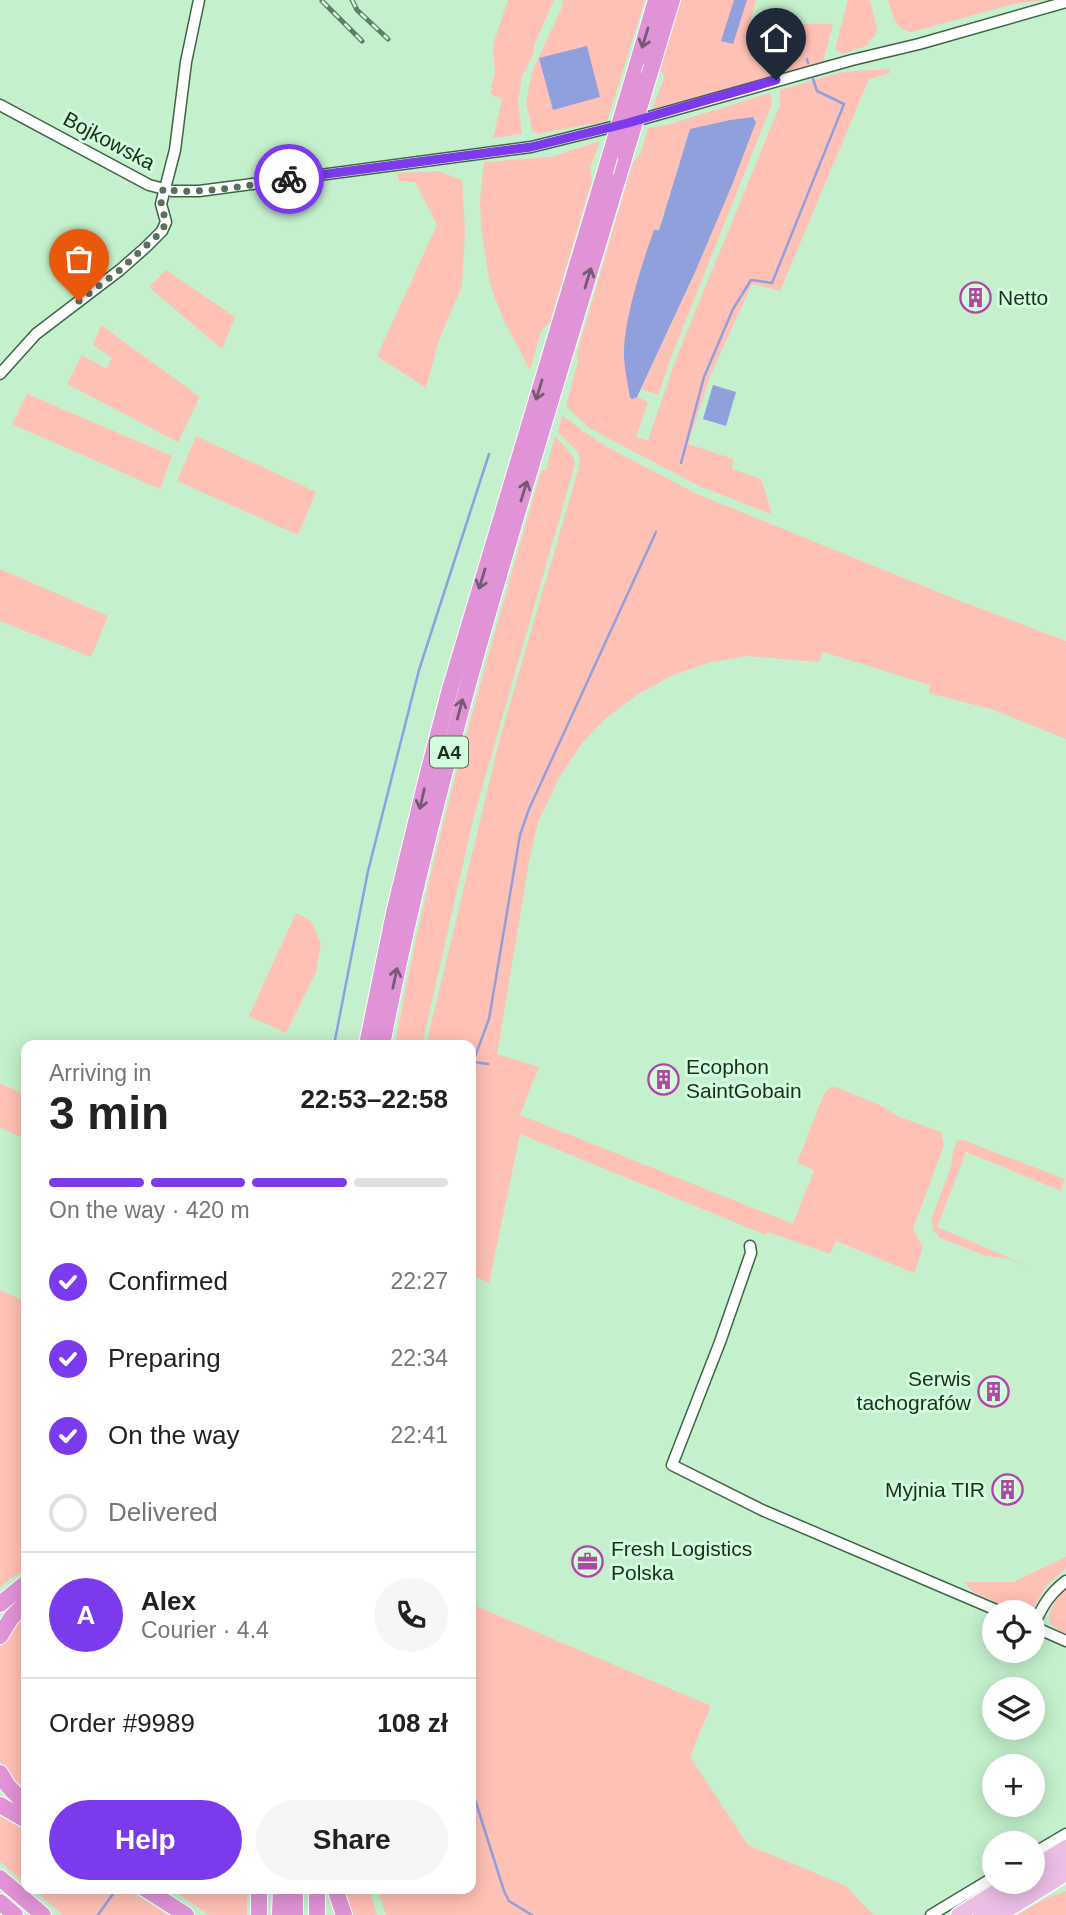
<!DOCTYPE html>
<meta charset="utf-8">
<style>
:root{--surface:#fff;--page:#f6f6f6;--text:#222;--muted:#767676;--line:#e0e0e0;--accent:#7c3aed}
body{margin:0;font-family:Arial,sans-serif;background:var(--page);color:var(--text);height:100vh;display:flex;flex-direction:column;font-size:26px;white-space:nowrap}
*{box-sizing:border-box;margin:0}
p{font-size:23px;color:var(--muted)}
.icon{flex:none;width:38px;height:38px;fill:none;stroke:currentColor;stroke-width:2;stroke-linecap:round;stroke-linejoin:round}
.map{position:relative;flex:1;overflow:hidden}
.sheet{position:absolute;left:21px;top:1040px;width:455px;height:854px;display:flex;flex-direction:column;background:var(--surface);border-radius:14px;box-shadow:0 4px 18px #0003}
.sheet>*{flex:none}
.buttons{position:absolute;left:982px;top:1600px;display:grid;gap:14px}
.buttons a{display:grid;place-items:center;width:63px;height:63px;border-radius:50%;background:var(--surface);box-shadow:0 4px 18px #0003;font-size:35px}
.pin{position:absolute;display:grid;place-items:center;width:60px;height:60px;color:#fff;margin:-72px -30px;border-radius:50% 50% 50% 0;rotate:-45deg;box-shadow:0 0 7px #0007}
.pin .icon{rotate:45deg}
.courier{position:absolute;display:grid;place-items:center;width:70px;height:70px;margin:-35px;border:5px solid #7c3aed;border-radius:50%;background:#fff;color:#222;box-shadow:0 2px 9px #0007}
.headline em{font-style:normal;font-weight:600}
.headline div{display:flex;flex-direction:column-reverse}
.headline{display:flex;align-items:center;justify-content:space-between;height:119px;padding:0 28px}
h1{font-size:46px;font-weight:600;line-height:52px}
.bar{display:grid;grid-template-columns:repeat(4,1fr);gap:10px 7px;align-content:center;height:84px;padding:0 28px}
.bar i{height:9px;border-radius:5px;background:var(--line)}
.bar .current{background:var(--accent)}
.bar p{grid-column:span 4}
.line{display:flex;align-items:center;gap:18px;padding:0 28px;border-top:2px solid var(--line)}
.line div{flex:1}
.round{display:grid;place-items:center;flex:none;width:74px;height:74px;border-radius:37px;background:var(--page)}
ol{padding:0 28px;list-style:none}
li{display:flex;align-items:center;gap:21px;height:77px}
li p{margin-inline-start:auto}
li .icon{padding:7px;border-radius:50%;background:var(--accent);color:#fff;stroke-width:4}
li:last-child{color:var(--muted)}
li i{width:38px;height:38px;border:4px solid var(--line);border-radius:50%}
.action{display:flex;gap:14px;margin-top:auto;padding:14px 28px}
.action a{flex:1;height:80px;border-radius:42px;background:var(--accent);color:#fff;font-size:28px;font-weight:600;line-height:80px;text-align:center}
.action a+a{background:var(--page);color:var(--text)}
.map>svg:first-child{display:block}
.green{fill:#ffc1b5}
.water{fill:#8fa0dd}
.lines{fill:none;stroke-linecap:round;stroke-linejoin:round}
.stream{stroke:#8fa0dd;stroke-width:2.5}
.minor-casing{stroke:#3e6547;stroke-width:13}
.major-casing{stroke:#fff;stroke-width:17}
.highway-casing{stroke:#fff;stroke-width:18}
.minor{stroke:#fff;stroke-width:10}
.major{stroke:#ecbee6;stroke-width:14}
.highway{stroke:#e093d6;stroke-width:16}
.rail-casing{stroke:#617c67;stroke-width:5}
.rail{stroke:#d1fdda;stroke-width:2.5;stroke-dasharray:8;stroke-linecap:butt}
.highway-bridge-casing{stroke:#fff;stroke-width:18;stroke-linecap:butt}
.highway-bridge{stroke:#e093d6;stroke-width:16}
.oneway{stroke:#755b72}
.done{stroke:#57715d;stroke-width:7;stroke-dasharray:0 12.6}
.route{stroke:#7c3aed;stroke-width:9}
.labels{text-anchor:middle;stroke-width:6;stroke-linejoin:round;paint-order:stroke}
.shield{fill:#d1fdda;stroke:#536b58;stroke-width:2}
.shield-label{font-size:19px;font-weight:bold;fill:#1d2d21}
.street-label{font-size:21px;fill:#1d2d21;stroke:#d1fdda}
.poi-label{font-size:21px;fill:#1d2d21;stroke:#d1fdda;text-anchor:start}
</style>
<div class="map">
<svg width="1066" height="1915" viewBox="0 0 1066 1915">
<rect width="100%" height="100%" fill="#c4f0cd"/>
<g class="green">
<polygon points="508,0 554,0 535,43 532,57 522,76 518,102 522,134 493,138 502,99 490,94 495,72 493,45"/>
<polygon points="563,0 645,0 607,121 542,133 539,135 532,130 526,102 532,72 562,7"/>
<polygon points="681,0 756,0 750,23 833,24 823,62 652,110 665,75 660,71"/>
<polygon points="848,0 870,0 877,29 875,36 868,41 869,45 843,54 835,49"/>
<path d="M888,0H1044L1014,4L912,32C895,30 892,14 888,0Z"/>
<polygon points="889,69 890,73 869,79 780,291 752,284 711,374 688,444 733,459 732,469 761,479 771,510 770,514 697,485 606,437 588,427 566,406 578,361 577,353 633,162 641,153 648,128 667,125 770,93 772,104 672,355 658,395 641,389 696,270 732,185 756,119 753,117 730,120 690,130 658,231 645,256 629,314 624,354 630,397 633,399 637,397 648,402 636,437 648,440 678,353 780,105 780,90 842,72"/>
<polygon points="600,141 590,168 592,180 550,322 541,331 530,370 503,319 490,284 481,227 480,201 484,162 551,157"/>
<polygon points="438,171 462,180 465,231 462,286 439,340 426,388 377,356 437,225 415,182 399,181 397,173"/>
<polygon points="166,270 235,317 222,349 149,287"/>
<polygon points="101,325 200,397 178,442 67,384 82,355 106,369 112,358 93,345"/>
<polygon points="27,394 172,456 160,489 12,424"/>
<polygon points="562,415 583,431 609,448 697,494 953,598 1066,641 1066,739 994,710 929,693 930,685 823,652 819,662 747,656 711,662 673,675 637,695 607,717 582,743 559,778 538,822 529,861 497,1054 539,1067 520,1115 793,1224 814,1170 797,1163 824,1094 830,1087 836,1087 884,1107 897,1116 941,1132 944,1145 913,1229 923,1248 914,1273 836,1241 830,1254 768,1232 766,1235 520,1134 489,1283 471,1275 471,1045 426,1045 499,742 578,470 580,457 576,450 558,432"/>
<polygon points="196,436 316,492 298,535 177,481"/>
<path d="M555,436L573,456L575,464L473,820L422,1045H395C430,850 487,660 541,471L546,470Z"/>
<polygon points="0,569 108,616 91,657 0,621"/>
<polygon points="296,913 311,921 321,943 316,972 286,1033 249,1016"/>
<polygon points="0,1083 26,1095 26,1139 0,1128"/>
<polygon points="963,1140 1065,1179 1061,1191 966,1152 937,1227 1031,1267 1010,1259 986,1256 940,1238 933,1230 932,1217 952,1164 952,1156 957,1141"/>
<polygon points="0,1290 26,1302 26,1570 10,1579 0,1587"/>
<polygon points="1066,1557 1066,1568 1046,1586 1034,1607 1028,1612 1019,1612 973,1592 964,1582 1013,1582"/>
<path d="M1066,1587V1634C1037,1622 1052,1605 1066,1587Z"/>
<polygon points="471,1604 711,1706 690,1757 748,1845 846,1886 873,1915 386,1915 377,1888 471,1888"/>
<polygon points="26,1611 26,1798 5,1772 0,1761 0,1647 13,1626"/>
<polygon points="0,1816 26,1831 26,1884 0,1862"/>
<polygon points="32,1888 125,1888 168,1915 63,1915"/>
<polygon points="170,1888 247,1888 247,1915 209,1915"/>
<polygon points="341,1888 369,1888 377,1915 350,1915"/>
<polygon points="1066,1891 1066,1915 1017,1915 1047,1898"/>
</g>
<g class="water">
<polygon points="734,0 747,0 733,44 721,41"/>
<polygon points="587,46 600,97 553,110 539,58"/>
<path d="M753,117L756,122L732,185L696,270L637,397L633,399L630,398C628,383 624,368 624,354C624,318 642,264 654,230H659L690,129L730,120Z"/>
<polygon points="713,385 736,392 726,426 703,419"/>
</g>
<g class="lines">
<g class="stream">
<polyline points="807,59 808,63"/>
<polyline points="681,463 704,377 733,309 751,280 772,283 844,104 817,91 813,79"/>
<polyline points="334,1045 368,871 419,670 489,454"/>
<polyline points="474,1062 488,1064"/>
<polyline points="471,1067 489,1019 520,835 529,809 656,532"/>
<polyline points="471,1787 504,1891 509,1901 532,1915"/>
<polyline points="98,1915 115,1891"/>
</g>
<defs>
<g id="minor">
<polyline points="0,105 149,185 172,191 199,191 531,147 628,123 852,60 919,44 1066,2"/>
<polyline points="0,374 36,334 120,270 146,247 162,231 166,222 161,204 175,150 186,62 199,0"/>
<polyline points="750,1246 751,1253 720,1342 672,1465 762,1510 1001,1612"/>
<polyline points="1032,1626 1066,1641"/>
<path d="M1033,1626C1043,1606 1048,1595 1066,1581"/>
<polyline points="1032,1854 1066,1834"/>
<polyline points="931,1915 994,1877"/>
</g>
<g id="major">
<polyline points="1032,1868 1066,1847"/>
<polyline points="958,1915 1012,1881"/>
<polyline points="980,1915 1066,1862"/>
<polyline points="1000,1915 1066,1874"/>
</g>
<g id="highway">
<polyline points="652,66 672,0"/>
<polyline points="634,75 656,0"/>
<polyline points="367,1045 394,913 427,777 450,689 605,172"/>
<path d="M382,1045C441,742 537,450 625,155"/>
<polyline points="0,1604 26,1583"/>
<polyline points="0,1636 11,1618 26,1603"/>
<polyline points="0,1773 8,1786 26,1805"/>
<polyline points="0,1805 26,1820"/>
<polyline points="0,1878 43,1915"/>
<polyline points="144,1888 186,1915"/>
<polyline points="259,1888 259,1915"/>
<polyline points="335,1888 344,1915"/>
<polyline points="0,1902 15,1915"/>
<polyline points="280,1915 281,1888"/>
<polyline points="295,1915 295,1888"/>
<polyline points="317,1915 317,1888"/>
</g>
</defs>
<use href="#minor" class="minor-casing"/>
<use href="#major" class="major-casing"/>
<use href="#highway" class="highway-casing"/>
<use href="#minor" class="minor"/>
<use href="#major" class="major"/>
<use href="#highway" class="highway"/>
<defs>
<g id="rail">
<polyline points="352,0 357,10 388,39"/>
<polyline points="322,1 362,41"/>
</g>
</defs>
<use href="#rail" class="rail-casing"/>
<use href="#rail" class="rail"/>
<defs>
<g id="highway-bridge">
<polyline points="625,155 652,66"/>
<polyline points="605,172 634,75"/>
</g>
</defs>
<use href="#highway-bridge" class="highway-bridge-casing"/>
<use href="#highway-bridge" class="highway-bridge"/>
</g>
<defs><path id="oneway-shaft" d="M-6 0H5M1.5-3L5.5 0L1.5 3" fill="none" stroke-width="1.6" stroke-linecap="round" stroke-linejoin="round" transform="scale(1.75)"/></defs>
<g class="oneway">
<use href="#oneway-shaft" transform="translate(645 38) rotate(107)"/>
<use href="#oneway-shaft" transform="translate(588 278) rotate(-73)"/>
<use href="#oneway-shaft" transform="translate(539 390) rotate(107)"/>
<use href="#oneway-shaft" transform="translate(524 491) rotate(-73)"/>
<use href="#oneway-shaft" transform="translate(482 579) rotate(107)"/>
<use href="#oneway-shaft" transform="translate(460 709) rotate(-75)"/>
<use href="#oneway-shaft" transform="translate(422 799) rotate(103)"/>
<use href="#oneway-shaft" transform="translate(395 978) rotate(-78)"/>
</g>
<g class="lines">
<path class="done" d="M79,301L120,270L162,231L166,222L161,204L163,189C198,196 254,184 289,179"/>
<polyline class="route" points="289,179 531,147 628,123 776,80"/>
</g>
<defs>
<symbol id="building-ring" viewBox="-11 -11 22 22"><circle r="9.5" fill="#d1fdda" stroke="#b146a7" stroke-width="1.5"/><path d="M-4-6H4V6H1V3H-1V6H-4ZM-2.5-4.3h1.7v1.8h-1.7ZM.8-4.3h1.7v1.8H.8ZM-2.5-1h1.7V.8h-1.7ZM.8-1h1.7V.8H.8Z" fill="#b146a7"/></symbol>
<symbol id="office-ring" viewBox="-11 -11 22 22"><circle r="9.5" fill="#d1fdda" stroke="#b146a7" stroke-width="1.5"/><path d="M-6-3h4V-5.5h4V-3h4V5H-6ZM-1-4.5V-3h2v-1.5ZM-6 0V1H6V0Z" fill="#b146a7"/></symbol>
</defs>
<g fill-rule="evenodd">
<use href="#building-ring" x="958" y="280" width="35" height="35"/>
<use href="#building-ring" x="646" y="1062" width="35" height="35"/>
<use href="#building-ring" x="976" y="1374" width="35" height="35"/>
<use href="#building-ring" x="990" y="1472" width="35" height="35"/>
<use href="#office-ring" x="570" y="1544" width="35" height="35"/>
</g>
<g class="labels">
<rect class="shield" x="430" y="736.5" width="38" height="31" rx="5"/>
<g class="shield-label">
<text x="449" y="759">A4</text>
</g>
<g class="street-label">
<text transform="translate(109 141) rotate(28)" y="7">Bojkowska</text>
</g>
<g class="poi-label">
<text x="998" y="305">Netto</text>
<text x="686" y="1074">Ecophon<tspan x="686" dy="24">SaintGobain</tspan></text>
<text x="971" y="1386" text-anchor="end">Serwis<tspan x="971" dy="24">tachografów</tspan></text>
<text x="985" y="1497" text-anchor="end">Myjnia TIR</text>
<text x="611" y="1556">Fresh Logistics<tspan x="611" dy="24">Polska</tspan></text>
</g>
</g>
</svg>
<div class="buttons">
<a><svg class="icon" aria-label="locate" viewBox="0 0 24 24"><circle cx="12" cy="12" r="6"/><path d="M12 2v4M12 18v4M2 12h4M18 12h4"/></svg></a>
<a><svg class="icon" aria-label="layers" viewBox="0 0 24 24"><path d="M12 4l9 5-9 5-9-5zM3 14l9 5 9-5"/></svg></a>
<a>+</a>
<a>−</a>
</div>
<div class="pin" style="left:79px;top:301px;background:#ea580c"><svg class="icon" aria-label="bag" viewBox="0 0 24 24"><path d="M5 8h14l-1 12H6zM9 8a3 3 0 0 1 6 0"/></svg></div>
<div class="pin" style="left:776px;top:80px;background:#1f2937"><svg class="icon" aria-label="home" viewBox="0 0 24 24"><path d="M3 11l9-7 9 7M6 9v11h12V9"/></svg></div>
<div class="courier" style="left:289px;top:179px"><svg class="icon" aria-label="bike" viewBox="0 0 24 24"><circle cx="6" cy="16" r="4"/><circle cx="18" cy="16" r="4"/><path d="M6 16l4-8h5l3 8M10 8l3 8H6M13 5h3"/></svg></div>
<section class="sheet">
<div class="headline"><div><h1>3 min</h1><p>Arriving in</p></div><em>22:53–22:58</em></div>
<div class="bar"><i class="current"></i><i class="current"></i><i class="current"></i><i></i><p>On the way · 420 m</p></div>
<ol>
<li><svg class="icon" aria-label="check" viewBox="0 0 24 24"><path d="M5 12l5 5 9-10"/></svg>Confirmed<p>22:27</p></li>
<li><svg class="icon" aria-label="check" viewBox="0 0 24 24"><path d="M5 12l5 5 9-10"/></svg>Preparing<p>22:34</p></li>
<li><svg class="icon" aria-label="check" viewBox="0 0 24 24"><path d="M5 12l5 5 9-10"/></svg>On the way<p>22:41</p></li>
<li><i></i>Delivered</li>
</ol>
<div class="line" style="height:126px"><b class="round" style="background:var(--accent);color:#fff">A</b><div><b>Alex</b><p>Courier · 4.4</p></div><a class="round"><svg class="icon" aria-label="phone" viewBox="0 0 24 24"><path d="M5 4h4l2 5-3 2q2 4 5 5l2-3 5 2v4C11 20 4 13 5 4z"/></svg></a></div>
<div class="line" style="height:91px"><div>Order #9989</div><b>108 zł</b></div>
<div class="action"><a>Help</a><a>Share</a></div>
</section>
</div>
